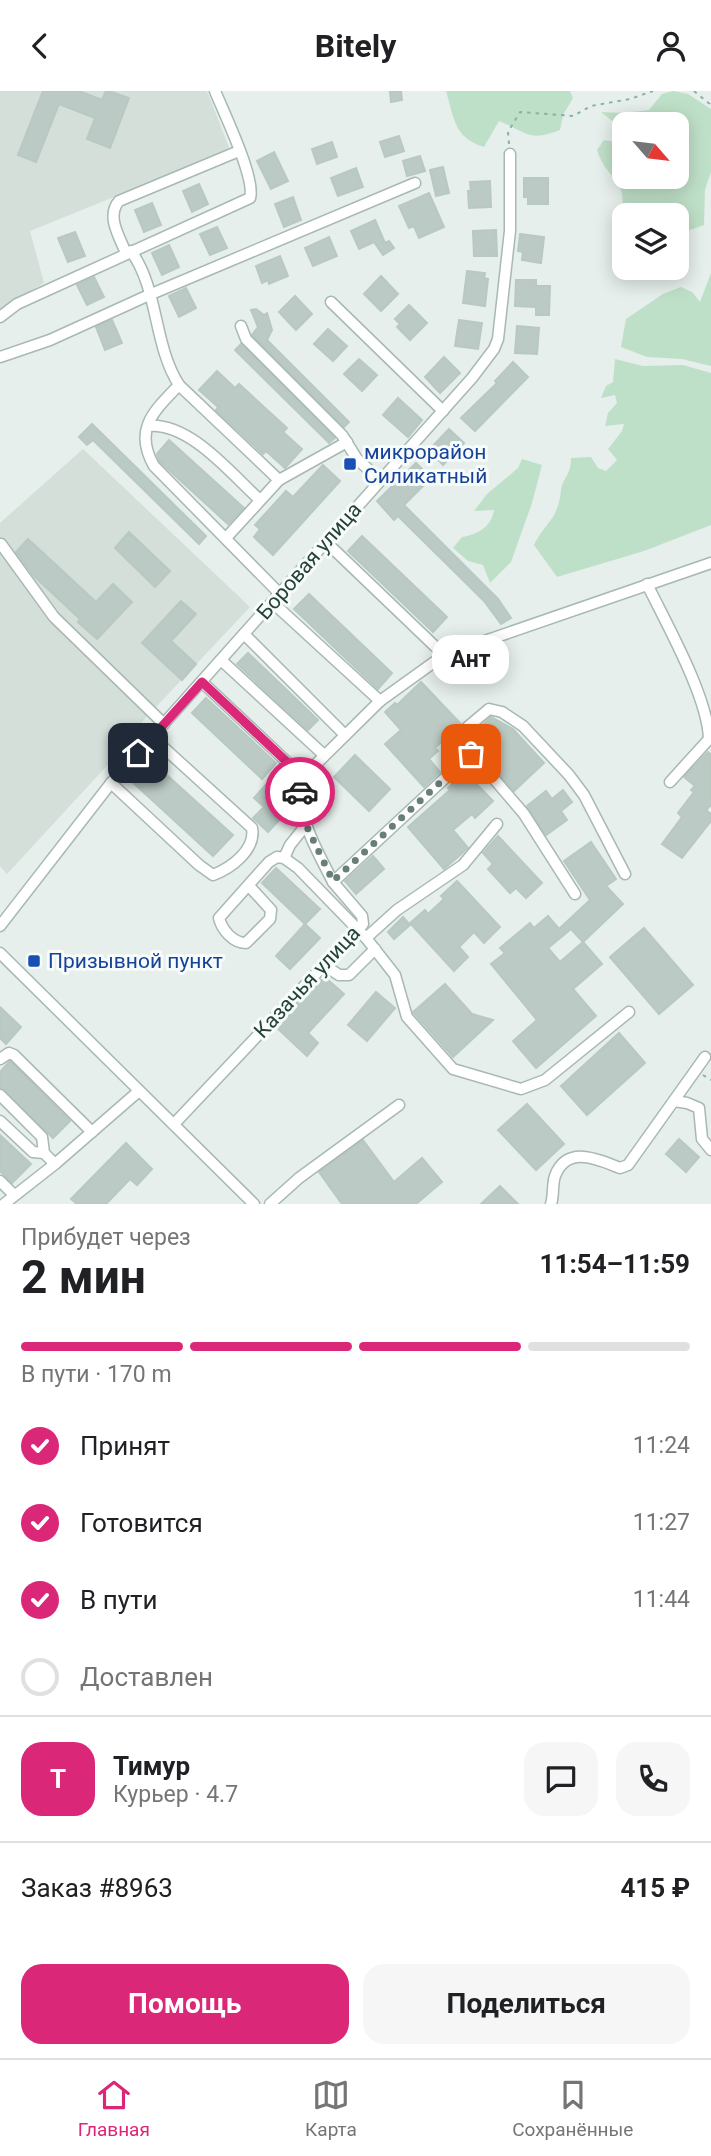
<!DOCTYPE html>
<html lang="ru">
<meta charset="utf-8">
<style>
:root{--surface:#fff;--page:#f6f6f6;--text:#202124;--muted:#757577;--line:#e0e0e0;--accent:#db2777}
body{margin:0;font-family:Roboto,sans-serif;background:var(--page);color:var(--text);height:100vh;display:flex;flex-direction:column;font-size:26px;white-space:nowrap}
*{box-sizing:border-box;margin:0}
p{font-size:23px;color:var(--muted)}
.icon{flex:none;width:38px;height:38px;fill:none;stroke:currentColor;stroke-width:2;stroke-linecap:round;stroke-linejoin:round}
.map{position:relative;height:1113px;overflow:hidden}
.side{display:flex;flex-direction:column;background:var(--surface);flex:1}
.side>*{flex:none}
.needle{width:46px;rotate:118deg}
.fabs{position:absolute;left:612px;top:21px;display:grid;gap:14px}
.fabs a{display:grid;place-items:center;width:77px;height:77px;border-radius:14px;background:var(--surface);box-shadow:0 4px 18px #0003;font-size:35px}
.pin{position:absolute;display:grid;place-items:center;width:60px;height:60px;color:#fff;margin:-30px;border-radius:14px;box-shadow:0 4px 10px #0006}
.courier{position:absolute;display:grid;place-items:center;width:70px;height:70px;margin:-35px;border:5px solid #db2777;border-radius:50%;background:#fff;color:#222;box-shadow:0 2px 9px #0007}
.bubble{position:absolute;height:49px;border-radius:21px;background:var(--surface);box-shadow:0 4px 18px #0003;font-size:23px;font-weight:700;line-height:49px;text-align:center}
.summary em{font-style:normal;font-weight:700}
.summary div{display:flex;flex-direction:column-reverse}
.summary{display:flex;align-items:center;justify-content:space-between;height:119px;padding:0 21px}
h1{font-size:46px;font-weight:700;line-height:52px}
.bar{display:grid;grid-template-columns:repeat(4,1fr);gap:10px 7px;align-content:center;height:84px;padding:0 21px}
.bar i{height:9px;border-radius:5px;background:var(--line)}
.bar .selected{background:var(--accent)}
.bar p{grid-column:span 4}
.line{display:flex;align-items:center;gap:18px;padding:0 21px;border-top:2px solid var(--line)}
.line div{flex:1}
.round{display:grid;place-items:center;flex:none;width:74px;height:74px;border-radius:21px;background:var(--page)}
ol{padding:0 21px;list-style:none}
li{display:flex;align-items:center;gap:21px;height:77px}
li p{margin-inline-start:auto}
li .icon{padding:7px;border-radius:50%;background:var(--accent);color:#fff;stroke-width:4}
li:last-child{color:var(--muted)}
li i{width:38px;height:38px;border:4px solid var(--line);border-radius:50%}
.cta{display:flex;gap:14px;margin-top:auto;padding:14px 21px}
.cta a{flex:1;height:80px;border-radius:21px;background:var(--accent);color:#fff;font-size:28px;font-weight:700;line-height:80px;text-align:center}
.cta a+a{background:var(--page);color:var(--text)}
header{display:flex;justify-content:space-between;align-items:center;height:91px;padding:0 21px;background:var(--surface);font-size:32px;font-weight:700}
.dock{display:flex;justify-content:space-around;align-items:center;height:98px;border-top:2px solid var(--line);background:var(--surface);font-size:19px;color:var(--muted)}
.dock a{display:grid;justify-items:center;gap:4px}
.dock .selected{color:var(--accent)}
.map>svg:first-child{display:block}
.built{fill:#d4dfda}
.green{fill:#bfe0c8;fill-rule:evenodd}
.building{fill:#bbcac4;stroke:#b8c9c2;stroke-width:2;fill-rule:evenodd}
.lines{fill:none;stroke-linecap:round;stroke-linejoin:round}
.minor-casing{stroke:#a8b8b2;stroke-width:13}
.path{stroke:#86b3a5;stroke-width:2;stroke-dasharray:3.5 5;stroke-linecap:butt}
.minor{stroke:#fff;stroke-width:10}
.done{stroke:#687f78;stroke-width:7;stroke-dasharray:0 12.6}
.route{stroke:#db2777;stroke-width:9}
.transit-dot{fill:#1a4fb4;stroke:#f7fbf9;stroke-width:2.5}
.labels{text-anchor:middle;stroke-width:6;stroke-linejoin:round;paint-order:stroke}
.transit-label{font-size:21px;fill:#164399;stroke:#f7fbf9;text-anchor:start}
.street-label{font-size:21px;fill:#24423a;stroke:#f7fbf9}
</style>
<header><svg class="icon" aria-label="back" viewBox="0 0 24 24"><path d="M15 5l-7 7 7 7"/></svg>Bitely<svg class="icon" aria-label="person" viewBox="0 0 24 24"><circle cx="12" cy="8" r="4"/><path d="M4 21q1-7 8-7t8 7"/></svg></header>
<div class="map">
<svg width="711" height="1113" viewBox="0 0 711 1113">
<rect width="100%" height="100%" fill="#e6efeb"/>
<g class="built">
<polygon points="0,0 207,0 230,59 30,140 44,192 0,218"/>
<polygon points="83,358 250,516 139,634 137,642 7,783 0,775 0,432"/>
</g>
<g class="green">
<path d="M446,0H570L573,7L563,24L560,39C529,51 528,42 499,30L484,56C454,47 454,27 446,0Z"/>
<path d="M673,0L688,3L711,18V81L705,99L704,134L687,140L677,138V124H625V127L621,125C629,85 607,91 597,59L604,49L615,51L620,36L601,21L624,22L649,19L662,3ZM625,33H677V86H625Z"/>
<polygon points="711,182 711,275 682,268 647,266 621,256 626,228 663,203 681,196 692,201 700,211"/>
<path d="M615,268L643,275L683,274L711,282V434L644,460L557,486L534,454C539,443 546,436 553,426C558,417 560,409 561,399C563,386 571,385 571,367L591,366L598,377L606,380L617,369L608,358L622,340L624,333L605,335L608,322L617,312L615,304L601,307L606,295L613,291Z"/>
<path d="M522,368L542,374L532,412L511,471L490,492L483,474L468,470L453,457L462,446C479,443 491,436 494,419L474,420L487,403L518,377Z"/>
</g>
<g class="building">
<polygon points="43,0 79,0 102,9 106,0 109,0 129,7 110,57 87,48 95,27 59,13 36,71 18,64"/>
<polygon points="390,0 401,0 402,9 391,11"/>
<polygon points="399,45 404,60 385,66 380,51"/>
<polygon points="332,51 337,66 317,73 312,58"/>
<polygon points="274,61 288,90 271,98 257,70"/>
<polygon points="420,65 425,80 407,85 403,70"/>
<polygon points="443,76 449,102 436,105 430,79"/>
<polygon points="356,77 363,96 338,105 331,87"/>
<polygon points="524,87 548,87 548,113 528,113 528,106 524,106"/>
<polygon points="490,90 491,116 469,117 468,100 471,100 470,91"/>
<polygon points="199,93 208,113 192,121 183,100"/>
<polygon points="429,102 444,136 419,147 414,135 409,137 399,115"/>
<polygon points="293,106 301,129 284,136 275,113"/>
<polygon points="152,112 161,134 144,141 135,119"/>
<polygon points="375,129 385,152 389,150 394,157 383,164 374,151 359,158 351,140"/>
<polygon points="217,136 227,157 210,164 200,143"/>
<polygon points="496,139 497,165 474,165 473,140"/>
<polygon points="75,141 85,165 68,171 58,147"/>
<polygon points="520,143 544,146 541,172 522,169 523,161 518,160"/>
<polygon points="329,146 337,165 313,175 305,157"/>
<polygon points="169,154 179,176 162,184 152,162"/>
<polygon points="280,165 288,185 269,193 268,189 262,192 256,175"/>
<polygon points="467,180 485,182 484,187 488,188 485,215 463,212"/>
<polygon points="381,185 398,203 381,220 364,203"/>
<polygon points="94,186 104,206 87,214 77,194"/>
<polygon points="516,189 536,189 536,195 550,195 549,224 536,224 536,216 515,215"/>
<polygon points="186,197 196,217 179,226 169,205"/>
<polygon points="295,205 312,223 296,239 279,221"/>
<polygon points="409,214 427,232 410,249 397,236 400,233 395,228"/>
<polygon points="256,218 264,224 267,222 270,232 272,239 267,249 349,331 344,336 252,244 258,236 251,219"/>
<polygon points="112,229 122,252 105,259 96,236"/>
<polygon points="459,229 482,232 478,258 455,255"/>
<polygon points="517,235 539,237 537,263 515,262"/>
<polygon points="328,238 347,255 333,270 314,253"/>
<polygon points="241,253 335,347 329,352 235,259"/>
<polygon points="444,266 460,282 440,302 425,286"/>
<polygon points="359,268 377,284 362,300 344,283"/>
<polygon points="513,271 528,286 475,340 461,327 497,292 495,290"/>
<polygon points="217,280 235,297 239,293 287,337 283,341 302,358 285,377 266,360 263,363 216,319 218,316 199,299"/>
<polygon points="398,307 422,329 408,346 383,324"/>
<polygon points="92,333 206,445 199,453 93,349 87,354 79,346"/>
<polygon points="449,338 464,352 443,374 429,359"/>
<polygon points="169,349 244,417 228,433 160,371 157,363"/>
<polygon points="416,372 431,387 404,414 498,508 511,527 501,533 484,510 398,425 394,429 377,410"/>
<polygon points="323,374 340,390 273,464 254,446 260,438 255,434 286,400 293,406"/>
<polygon points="129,441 170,480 155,496 115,457"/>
<polygon points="362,445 447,526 433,541 348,460"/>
<polygon points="28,448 96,511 113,493 132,511 97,548 78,531 80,528 34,485 16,461"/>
<polygon points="309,503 392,582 378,598 294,518"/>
<polygon points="181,510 196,523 171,550 196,573 182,589 142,552"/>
<polygon points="248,562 318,629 308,639 237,573"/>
<polygon points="421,591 460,632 435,657 438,660 429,668 440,681 424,696 385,653 401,639 385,621 395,612 397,614"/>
<polygon points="206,607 276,672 262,688 192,622"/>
<polygon points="491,626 513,638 544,672 514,700 468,648"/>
<polygon points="708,661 711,664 711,714 706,719 711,723 711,730 682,767 662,753 682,726 678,722 694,701 691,699 695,695 684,686"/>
<polygon points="355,664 390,698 369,720 334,686"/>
<polygon points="147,666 233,744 213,765 128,687"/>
<polygon points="465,681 493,710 475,727 472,723 453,739 468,757 444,778 408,736 450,699 448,697"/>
<polygon points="272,687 294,708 294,713 268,741 253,727 264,716 254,707"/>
<polygon points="563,699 572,711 561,720 567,729 546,744 527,715 546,700 552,708"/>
<polygon points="498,745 542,792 526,807 516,797 510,802 488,778 493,773 483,762"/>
<path d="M591,751L616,788L606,795L623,813L583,851L602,873L573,898L596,925L536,977L513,950L537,929L491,873L505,862L500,857L530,832L534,837L548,825L559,838L590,809L564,770ZM571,838L583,851L560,871L548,857Z"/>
<polygon points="373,765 384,778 356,803 345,790"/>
<polygon points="276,777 320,818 305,833 262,792"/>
<polygon points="457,790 500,836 484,852 474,841 459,856 468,866 454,880 410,832 425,819 428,823 444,808 441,805"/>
<polygon points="403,826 410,834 394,848 388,841"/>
<polygon points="305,833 320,847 290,878 276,865"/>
<polygon points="644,837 693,894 659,923 610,866"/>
<polygon points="322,888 328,889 344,903 308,942 318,952 307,965 276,936"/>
<polygon points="445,893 472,923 493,929 453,966 413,921"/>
<polygon points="376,901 395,917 367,950 348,934"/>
<polygon points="0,916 21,936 6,953 0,947"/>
<polygon points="619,942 645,972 587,1024 561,995"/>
<polygon points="10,970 70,1030 53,1047 0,996 0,981"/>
<polygon points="527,1013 564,1053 536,1079 498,1039"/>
<polygon points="0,1044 31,1073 12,1092 0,1080"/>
<polygon points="679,1048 699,1066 686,1081 666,1063"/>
<polygon points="363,1049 394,1091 422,1067 442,1091 416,1113 342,1113 319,1081"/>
<polygon points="126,1052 152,1078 137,1094 130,1088 106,1113 77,1113 71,1108"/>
<polygon points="500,1095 518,1113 481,1113"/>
</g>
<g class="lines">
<defs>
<g id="minor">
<path d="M131,160C159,199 153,253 179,294"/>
<path d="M126,162C119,145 106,125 119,110L239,60"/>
<polyline points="331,211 443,320"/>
<path d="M0,226L17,213L250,107C256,88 224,22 215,0"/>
<polyline points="241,235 246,248 342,344 357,368 380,389"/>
<polyline points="0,266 50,249 149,204 415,92"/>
<path d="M148,335C190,331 231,383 260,409"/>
<polyline points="279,389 347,351"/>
<path d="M226,447L279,389L179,294C154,320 133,338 154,375L280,503"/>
<polyline points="326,451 444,564"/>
<polyline points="1,453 54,526 164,633"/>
<path d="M647,493C666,532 708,606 709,648L670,691"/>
<polyline points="272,511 380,610"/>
<polyline points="244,543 344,643"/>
<polyline points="221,569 324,664"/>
<polyline points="202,591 303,686"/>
<path d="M111,692L199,774L213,784C231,777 256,759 252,737L152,646"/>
<polyline points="284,767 290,754 306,734"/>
<path d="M333,791C316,757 295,725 303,686L380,610L444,564L711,472"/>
<path d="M249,795L271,819L270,828L246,852C233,852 222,839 219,827L269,771L277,766L284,767L298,777L366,847L395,884L407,926L453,978L521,998L545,989L629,921"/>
<polyline points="575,803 524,723 477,668 463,656 460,647 464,639 489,618 502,621 523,635 569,684 584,704 625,783"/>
<polyline points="0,835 111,692 472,287 494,258 498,248 510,140 510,63"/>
<polyline points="366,847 397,819 463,774 497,733"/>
<polyline points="0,862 254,1113"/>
<polyline points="324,874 339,884 349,884 375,858"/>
<polyline points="0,968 9,962 14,964 92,1041"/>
<polyline points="0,1004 42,1046 44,1062 55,1073"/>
<polyline points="674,1010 687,1012 699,1017 702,1048 711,1059"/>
<polyline points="0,1030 33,1061 44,1062"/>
<polyline points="174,1033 363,833 362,825 333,791 471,663"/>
<polyline points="0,1090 14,1104"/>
<polyline points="4,1113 55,1073 139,1000"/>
<polyline points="270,1113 299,1087 399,1014"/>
<path d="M551,1113C554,1104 552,1093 555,1085C567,1053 599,1069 620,1077L628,1074L705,966"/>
</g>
</defs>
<use href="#minor" class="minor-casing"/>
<g class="path">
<polyline points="694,0 711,14"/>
<polyline points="509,53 508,41 520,21 573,25 591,15 630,8 653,0"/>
<polyline points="703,984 711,989"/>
</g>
<use href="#minor" class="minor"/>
</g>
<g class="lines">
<polyline class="done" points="300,701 306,734 333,790 471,663"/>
<polyline class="route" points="138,662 202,591 303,686 300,701"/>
</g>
<g class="transit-dot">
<rect x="343" y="366" width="14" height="14" rx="3.5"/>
<rect x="27" y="863" width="14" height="14" rx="3.5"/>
</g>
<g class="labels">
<g class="transit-label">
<text x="364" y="368">микрорайон<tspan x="364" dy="24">Силикатный</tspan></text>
<text x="48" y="877">Призывной пункт</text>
</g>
<g class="street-label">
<text transform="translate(309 470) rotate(-49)" y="7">Боровая улица</text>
<text transform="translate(307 891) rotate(-47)" y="7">Казачья улица</text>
</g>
</g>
</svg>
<div class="fabs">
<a><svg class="needle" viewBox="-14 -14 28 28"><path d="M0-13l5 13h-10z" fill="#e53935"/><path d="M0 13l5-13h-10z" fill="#757577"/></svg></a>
<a><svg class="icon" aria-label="layers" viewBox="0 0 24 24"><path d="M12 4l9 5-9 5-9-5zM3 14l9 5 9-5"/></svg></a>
</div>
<div class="pin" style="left:471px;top:663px;background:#ea580c"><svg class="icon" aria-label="bag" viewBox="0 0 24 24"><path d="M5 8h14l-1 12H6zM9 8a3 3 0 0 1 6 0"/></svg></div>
<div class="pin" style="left:138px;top:662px;background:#1f2937"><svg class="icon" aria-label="home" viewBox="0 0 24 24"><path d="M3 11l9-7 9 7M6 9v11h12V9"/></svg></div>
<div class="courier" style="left:300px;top:701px"><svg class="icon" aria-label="car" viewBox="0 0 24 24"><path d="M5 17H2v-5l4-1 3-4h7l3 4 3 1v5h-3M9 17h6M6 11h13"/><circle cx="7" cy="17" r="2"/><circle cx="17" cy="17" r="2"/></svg></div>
<div class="bubble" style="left:432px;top:544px;width:77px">Ант</div>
</div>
<section class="side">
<div class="summary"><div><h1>2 мин</h1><p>Прибудет через</p></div><em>11:54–11:59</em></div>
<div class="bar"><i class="selected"></i><i class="selected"></i><i class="selected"></i><i></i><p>В пути · 170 m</p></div>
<ol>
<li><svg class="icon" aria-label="check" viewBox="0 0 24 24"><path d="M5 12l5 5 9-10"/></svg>Принят<p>11:24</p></li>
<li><svg class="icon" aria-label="check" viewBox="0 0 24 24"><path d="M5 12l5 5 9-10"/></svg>Готовится<p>11:27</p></li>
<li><svg class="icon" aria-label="check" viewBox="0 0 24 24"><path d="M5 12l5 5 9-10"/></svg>В пути<p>11:44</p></li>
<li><i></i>Доставлен</li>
</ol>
<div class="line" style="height:126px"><b class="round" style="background:var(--accent);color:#fff">Т</b><div><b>Тимур</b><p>Курьер · 4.7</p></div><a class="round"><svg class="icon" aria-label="chat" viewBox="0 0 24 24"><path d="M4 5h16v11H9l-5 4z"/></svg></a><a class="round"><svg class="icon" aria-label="phone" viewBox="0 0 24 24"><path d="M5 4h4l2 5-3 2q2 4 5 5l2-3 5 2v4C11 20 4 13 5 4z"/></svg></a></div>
<div class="line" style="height:91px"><div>Заказ #8963</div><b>415 ₽</b></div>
<div class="cta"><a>Помощь</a><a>Поделиться</a></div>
</section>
<nav class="dock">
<a class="selected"><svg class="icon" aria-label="home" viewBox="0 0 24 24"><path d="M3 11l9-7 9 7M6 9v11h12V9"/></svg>Главная</a>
<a><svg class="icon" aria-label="map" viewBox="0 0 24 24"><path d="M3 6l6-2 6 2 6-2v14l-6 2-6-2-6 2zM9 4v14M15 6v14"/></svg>Карта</a>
<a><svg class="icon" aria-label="saved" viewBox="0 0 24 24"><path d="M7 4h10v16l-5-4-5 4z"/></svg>Сохранённые</a>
</nav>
